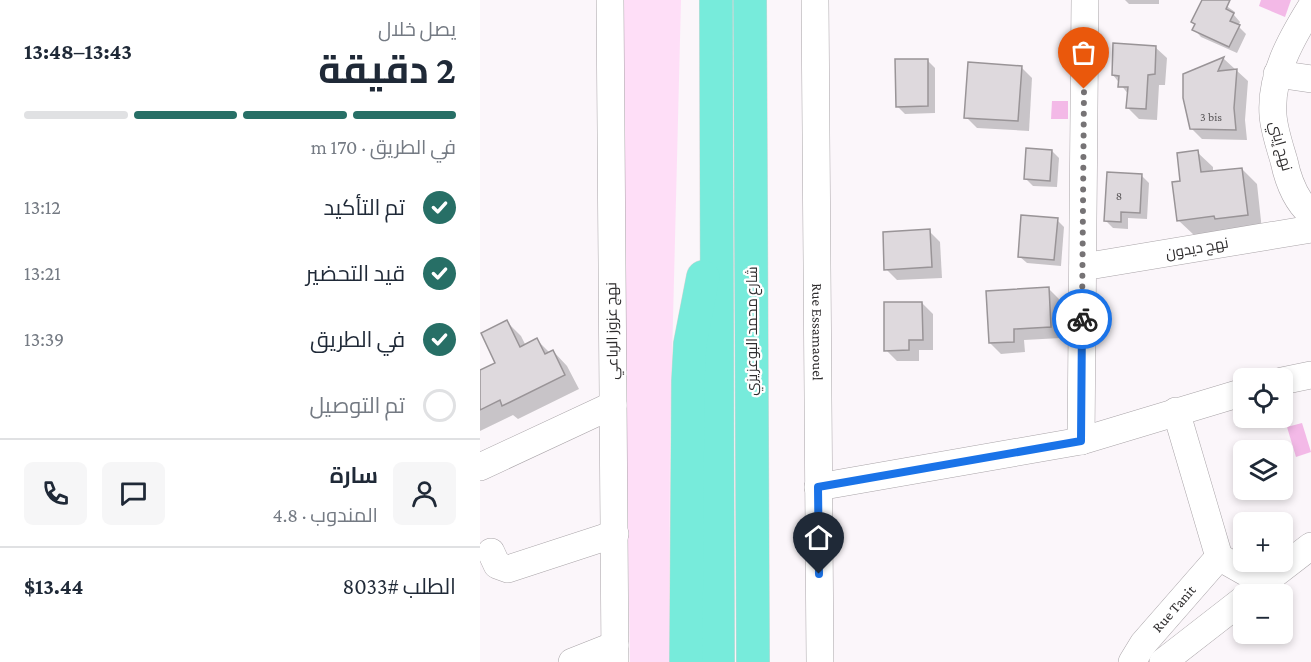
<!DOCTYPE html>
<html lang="ar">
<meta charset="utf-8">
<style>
:root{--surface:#fff;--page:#f6f6f7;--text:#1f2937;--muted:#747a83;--line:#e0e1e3;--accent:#276f66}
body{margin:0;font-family:"Crimson Pro",Cairo,serif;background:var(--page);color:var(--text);direction:rtl;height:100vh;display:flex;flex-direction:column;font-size:22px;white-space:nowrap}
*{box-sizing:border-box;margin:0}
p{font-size:20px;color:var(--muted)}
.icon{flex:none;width:33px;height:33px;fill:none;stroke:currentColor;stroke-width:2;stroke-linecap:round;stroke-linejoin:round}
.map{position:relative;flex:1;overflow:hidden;direction:ltr}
.sheet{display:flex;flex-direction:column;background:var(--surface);width:480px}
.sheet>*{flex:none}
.buttons{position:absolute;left:753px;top:368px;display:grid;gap:12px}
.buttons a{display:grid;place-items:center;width:60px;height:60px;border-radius:9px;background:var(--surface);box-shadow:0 3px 9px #0003;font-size:30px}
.pin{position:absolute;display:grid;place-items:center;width:51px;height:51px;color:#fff;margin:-62px -26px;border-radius:50% 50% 50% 0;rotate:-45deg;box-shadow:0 0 6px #0007}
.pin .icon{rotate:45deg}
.courier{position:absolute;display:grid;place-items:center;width:60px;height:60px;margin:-30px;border:4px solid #1a73e8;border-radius:50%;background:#fff;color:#222;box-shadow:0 2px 8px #0007}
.overview em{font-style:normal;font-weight:700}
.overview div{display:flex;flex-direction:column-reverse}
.overview{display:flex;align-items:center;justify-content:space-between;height:102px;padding:0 24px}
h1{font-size:39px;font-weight:700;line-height:45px}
.bar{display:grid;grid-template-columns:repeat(4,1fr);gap:9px 6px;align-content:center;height:72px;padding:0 24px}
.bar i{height:8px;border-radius:4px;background:var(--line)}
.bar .active{background:var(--accent)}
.bar p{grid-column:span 4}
.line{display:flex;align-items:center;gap:15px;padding:0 24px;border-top:2px solid var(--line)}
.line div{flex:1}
.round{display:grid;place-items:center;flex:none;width:63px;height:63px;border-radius:9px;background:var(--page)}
ol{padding:0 24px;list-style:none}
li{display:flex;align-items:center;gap:18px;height:66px}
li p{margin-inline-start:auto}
li .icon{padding:6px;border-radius:50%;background:var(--accent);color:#fff;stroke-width:4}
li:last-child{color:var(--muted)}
li i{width:33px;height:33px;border:3px solid var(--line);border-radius:50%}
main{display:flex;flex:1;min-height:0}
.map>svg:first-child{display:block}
.green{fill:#fedef7}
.water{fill:#f3b9e7}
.shadow{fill:#0003}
.building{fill:#ded9dd;stroke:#999497;stroke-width:1.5}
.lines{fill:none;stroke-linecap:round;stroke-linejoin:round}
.minor-casing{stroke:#a9a4a8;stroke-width:28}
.highway-casing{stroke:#d5d5d5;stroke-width:34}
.minor{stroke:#fff;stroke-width:27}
.highway{stroke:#77ebdb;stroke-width:33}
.done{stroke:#767375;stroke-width:6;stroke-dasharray:0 10.8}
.route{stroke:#1a73e8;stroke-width:8}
.labels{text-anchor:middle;stroke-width:4.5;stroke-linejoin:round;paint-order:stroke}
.number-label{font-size:12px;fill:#5b585a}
.street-label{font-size:15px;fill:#2f2d2e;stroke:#fff}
</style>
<main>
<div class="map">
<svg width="831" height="662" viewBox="0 0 831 662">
<rect width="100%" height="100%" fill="#fbf6fa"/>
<polygon class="green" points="139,0 201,0 190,439 189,662 150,662"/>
<g class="water">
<polygon points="781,0 811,0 805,17 779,6"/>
<polygon points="572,101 588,101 588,119 571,119"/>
<polygon points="822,423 831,452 816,457 807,427"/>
</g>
<g class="shadow">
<polygon points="645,0 679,0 679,4 649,4"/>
<polygon points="724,0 738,0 755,12 754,15 760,22 758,26 766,34 757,53 721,37 714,29"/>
<polygon points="675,47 687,58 685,85 679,85 677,120 659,119 648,108 649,95 633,75"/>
<polygon points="744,59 768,81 765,120 767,140 722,139 711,128 705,75"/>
<polygon points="447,60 455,68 455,113 425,114 417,106"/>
<polygon points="541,67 552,78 549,131 497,128 486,117"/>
<polygon points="572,151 579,158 577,187 553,186 545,178"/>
<polygon points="717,152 733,167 733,172 762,169 777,184 782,230 714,235 698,220 702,183"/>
<polygon points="662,176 669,183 667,219 648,218 648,229 633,228 625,220"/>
<polygon points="577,220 584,227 581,266 547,263 539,256"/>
<polygon points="449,231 460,242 462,278 417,280 406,269"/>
<polygon points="568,288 579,299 581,338 544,340 545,352 521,354 510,343"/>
<polygon points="442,303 453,314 453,350 439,350 439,361 417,361 406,350"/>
<polygon points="27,322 41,336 46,346 57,340 70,353 73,351 87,366 99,389 38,419 33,415 0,431 0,372 17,363"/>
</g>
<g class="building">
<polygon points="722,0 750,0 746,9 754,13 750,21 760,25 749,47 712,30 715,24 711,22"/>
<polygon points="633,43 676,46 675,74 668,75 666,109 646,108 648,87 638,87 639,76 632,75"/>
<polygon points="744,57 738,71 757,69 754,108 756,130 710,129 703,98 703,74"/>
<polygon points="415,59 448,59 448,106 416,107"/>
<polygon points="488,62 542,66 538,121 484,118"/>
<polygon points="546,148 572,150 570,181 544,179"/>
<polygon points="718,150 721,172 762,168 768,215 735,219 734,216 697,221 692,182 700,181 697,153"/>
<polygon points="627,172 662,174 660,213 641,212 641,222 624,221"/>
<polygon points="541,215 578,218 574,260 538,257"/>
<polygon points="450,229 452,267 404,270 403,232"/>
<polygon points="569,287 571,327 534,329 534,342 509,343 506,291"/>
<polygon points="404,302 442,302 443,340 429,340 429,350 404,351"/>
<polygon points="27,320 40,347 57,338 65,354 73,350 85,375 22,406 20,400 0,410 0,370 15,363 1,333"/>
</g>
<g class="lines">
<defs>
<g id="minor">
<polyline points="130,0 135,662"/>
<path id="s1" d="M335,0L340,662"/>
<path d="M831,7C811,39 790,76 793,115C794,130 800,147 804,161C808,180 816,201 831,214"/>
<polyline points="797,74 831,79"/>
<polyline points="603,267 831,229"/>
<polyline points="802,381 831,375"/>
<polyline points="696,411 739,557 783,582"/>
<polyline points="601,441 605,0"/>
<polyline points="0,467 133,405"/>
<polyline points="338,487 601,441 764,392"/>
<polyline points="11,552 17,565 28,569 135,534"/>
<polyline points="770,593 831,546"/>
<polyline points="92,662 135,645"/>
<path id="s2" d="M652,662L663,644L739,557"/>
<polyline points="683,662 764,599"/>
</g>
<g id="highway">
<polyline points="236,0 238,662"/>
<polyline points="270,0 273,662"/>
<polyline points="206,662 208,381 210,344 223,277"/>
</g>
</defs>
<use href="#minor" class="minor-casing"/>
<use href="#highway" class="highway-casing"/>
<use href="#minor" class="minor"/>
<use href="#highway" class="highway"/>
</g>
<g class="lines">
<polyline class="done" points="602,319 604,89"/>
<polyline class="route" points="339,574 338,487 601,441 602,319"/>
</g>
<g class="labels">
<g class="number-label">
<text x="731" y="121">3 bis</text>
<text x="639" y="200">8</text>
</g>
<g class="street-label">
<text transform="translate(801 146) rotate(75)" y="5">نهج إيني</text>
<text transform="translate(717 248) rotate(-10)" y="5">نهج ديدون</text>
<text transform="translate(132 331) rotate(-91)" y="5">نهج عزوز الرباعي</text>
<text transform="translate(272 331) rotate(-90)" y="5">شارع محمد البوعزيزي</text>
<text dy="5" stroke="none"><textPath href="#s1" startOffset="332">Rue Essamaouel</textPath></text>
<text dy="5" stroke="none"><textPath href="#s2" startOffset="68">Rue Tanit</textPath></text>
</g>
</g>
</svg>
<div class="buttons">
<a><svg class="icon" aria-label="locate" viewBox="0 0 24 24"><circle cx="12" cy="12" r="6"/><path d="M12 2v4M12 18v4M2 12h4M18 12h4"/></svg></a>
<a><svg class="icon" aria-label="layers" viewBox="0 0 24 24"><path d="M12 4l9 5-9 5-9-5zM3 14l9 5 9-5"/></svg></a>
<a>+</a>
<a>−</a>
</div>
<div class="pin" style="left:604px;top:89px;background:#ea580c"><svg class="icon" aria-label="bag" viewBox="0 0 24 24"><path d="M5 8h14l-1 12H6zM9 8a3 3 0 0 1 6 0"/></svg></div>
<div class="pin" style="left:339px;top:574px;background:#1f2937"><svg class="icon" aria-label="home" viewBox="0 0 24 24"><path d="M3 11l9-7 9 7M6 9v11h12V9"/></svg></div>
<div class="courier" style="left:602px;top:319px"><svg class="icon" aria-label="bike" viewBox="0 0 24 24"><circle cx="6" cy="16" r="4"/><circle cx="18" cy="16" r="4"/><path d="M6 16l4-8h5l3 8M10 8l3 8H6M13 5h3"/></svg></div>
</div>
<section class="sheet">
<div class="overview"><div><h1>2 دقيقة</h1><p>يصل خلال</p></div><em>13:43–13:48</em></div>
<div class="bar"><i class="active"></i><i class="active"></i><i class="active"></i><i></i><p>في الطريق · 170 m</p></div>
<ol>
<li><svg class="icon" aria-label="check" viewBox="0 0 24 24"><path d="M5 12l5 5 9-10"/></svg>تم التأكيد<p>13:12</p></li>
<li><svg class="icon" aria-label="check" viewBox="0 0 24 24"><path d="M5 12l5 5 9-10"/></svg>قيد التحضير<p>13:21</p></li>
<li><svg class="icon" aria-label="check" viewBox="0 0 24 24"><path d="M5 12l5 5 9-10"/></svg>في الطريق<p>13:39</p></li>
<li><i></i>تم التوصيل</li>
</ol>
<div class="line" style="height:108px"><a class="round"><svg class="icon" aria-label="person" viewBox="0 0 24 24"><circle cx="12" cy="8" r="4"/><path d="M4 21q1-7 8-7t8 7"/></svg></a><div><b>سارة</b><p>المندوب · 4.8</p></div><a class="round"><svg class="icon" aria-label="chat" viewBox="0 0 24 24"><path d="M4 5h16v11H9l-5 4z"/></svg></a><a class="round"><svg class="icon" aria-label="phone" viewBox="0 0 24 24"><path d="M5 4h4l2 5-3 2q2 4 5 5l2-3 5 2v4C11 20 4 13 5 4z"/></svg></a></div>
<div class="line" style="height:78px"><div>الطلب #8033</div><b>$13.44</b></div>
</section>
</main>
